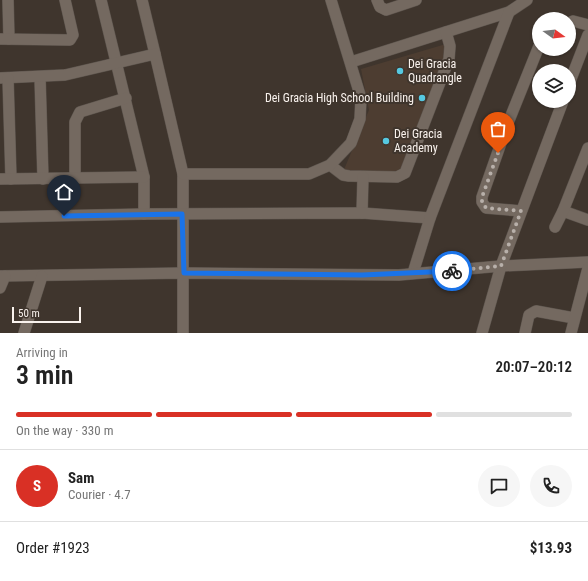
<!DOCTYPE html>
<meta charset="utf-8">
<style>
:root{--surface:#fff;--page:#f6f6f6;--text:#222;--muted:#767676;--line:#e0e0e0;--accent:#d93025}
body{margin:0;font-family:"Roboto Condensed",sans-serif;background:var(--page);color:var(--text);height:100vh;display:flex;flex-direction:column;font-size:15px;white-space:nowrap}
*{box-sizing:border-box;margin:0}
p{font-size:13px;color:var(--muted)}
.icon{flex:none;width:22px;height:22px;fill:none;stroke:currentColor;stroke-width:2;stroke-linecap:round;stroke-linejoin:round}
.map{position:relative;height:333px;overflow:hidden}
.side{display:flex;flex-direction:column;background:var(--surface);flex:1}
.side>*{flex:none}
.needle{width:26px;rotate:105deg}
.buttons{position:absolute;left:532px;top:12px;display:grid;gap:8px}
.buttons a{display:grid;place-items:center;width:44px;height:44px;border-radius:50%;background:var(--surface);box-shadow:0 1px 3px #0004;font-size:20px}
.scale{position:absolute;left:12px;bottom:10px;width:69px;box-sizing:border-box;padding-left:4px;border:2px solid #f9f2ed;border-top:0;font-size:11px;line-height:14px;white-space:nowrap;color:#f9f2ed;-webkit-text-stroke:3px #3f352d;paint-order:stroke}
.pin{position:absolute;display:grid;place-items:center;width:34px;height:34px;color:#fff;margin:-41px -17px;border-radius:50% 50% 50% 0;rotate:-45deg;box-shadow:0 0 4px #0007}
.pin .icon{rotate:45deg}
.courier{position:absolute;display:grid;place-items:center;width:40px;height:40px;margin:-20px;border:3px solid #1a73e8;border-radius:50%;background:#fff;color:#222;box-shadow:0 1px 5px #0007}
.headline em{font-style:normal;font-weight:600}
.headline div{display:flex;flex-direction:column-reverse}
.headline{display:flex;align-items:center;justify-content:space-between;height:68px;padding:0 16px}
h1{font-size:26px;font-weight:600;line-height:30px}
.bar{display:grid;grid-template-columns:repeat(4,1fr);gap:6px 4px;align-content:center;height:48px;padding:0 16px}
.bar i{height:5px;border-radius:3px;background:var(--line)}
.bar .on{background:var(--accent)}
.bar p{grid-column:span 4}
.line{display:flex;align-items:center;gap:10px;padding:0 16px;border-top:1px solid var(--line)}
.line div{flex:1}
.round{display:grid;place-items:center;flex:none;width:42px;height:42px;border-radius:21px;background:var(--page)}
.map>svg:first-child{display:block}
.built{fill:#4d3d31}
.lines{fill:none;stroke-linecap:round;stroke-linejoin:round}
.street-casing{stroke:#5c544d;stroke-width:12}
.street{stroke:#746960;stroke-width:11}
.done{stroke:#b8b0aa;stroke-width:4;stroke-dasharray:0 7.2}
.route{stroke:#1a73e8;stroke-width:5}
.poi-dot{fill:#56c9e1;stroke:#3f352d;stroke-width:1.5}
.labels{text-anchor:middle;stroke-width:4;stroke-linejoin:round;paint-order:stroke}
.poi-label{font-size:12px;fill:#f9f2ed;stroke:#3f352d;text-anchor:start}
</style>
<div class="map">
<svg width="588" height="333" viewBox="0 0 588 333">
<rect width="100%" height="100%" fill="#3f352d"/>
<polygon class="built" points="446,44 444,59 403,177 343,172 369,110 361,69"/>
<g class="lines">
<defs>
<g id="street">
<polyline points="8,0 9,39"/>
<polyline points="101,0 144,177 144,214"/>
<polyline points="142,0 155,54"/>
<polyline points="377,0 380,7 386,10 416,0"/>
<polyline points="569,23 573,21 588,25"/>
<polyline points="0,39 70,40 73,35 65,0"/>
<polyline points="351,62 509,12 527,0"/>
<polyline points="40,77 43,179"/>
<polyline points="0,78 65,75 155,54 183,174 183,333"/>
<polyline points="8,78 11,179"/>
<polyline points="569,84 588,35"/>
<polyline points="330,165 343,175 349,176 397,177 405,173 449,59 450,46 446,32"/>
<polyline points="183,174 309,174 330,165 351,143 360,119 361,98 331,0"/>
<polyline points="75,178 75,122 80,112 126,98"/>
<polyline points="0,179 144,177"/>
<polyline points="521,211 486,208 482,202 482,197 508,123 539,46"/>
<polyline points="563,211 588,220"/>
<polyline points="362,213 363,177"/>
<polyline points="0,217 144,214 362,213 430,218"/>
<polyline points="555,227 563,211 588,148"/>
<polyline points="413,273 430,218 509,12"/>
<polyline points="0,276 184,273 399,275 501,266 588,262"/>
<polyline points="0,288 5,276"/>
<polyline points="24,333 42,276"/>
<polyline points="482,333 501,266 563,101"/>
<polyline points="525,333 529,315 536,311 574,318"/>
<polyline points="571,333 588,268"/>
</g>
</defs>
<use href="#street" class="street-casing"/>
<use href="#street" class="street"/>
</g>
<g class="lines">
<polyline class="done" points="452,271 501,266 521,211 486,208 482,202 482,197 498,153"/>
<polyline class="route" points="64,216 182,214 184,273 362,275 452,271"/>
</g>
<g class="poi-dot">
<circle cx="400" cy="71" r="4"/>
<circle cx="422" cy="98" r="4"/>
<circle cx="386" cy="141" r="4"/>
</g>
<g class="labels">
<g class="poi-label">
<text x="408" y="68">Dei Gracia<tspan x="408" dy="14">Quadrangle</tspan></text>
<text x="414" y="102" text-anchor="end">Dei Gracia High School Building</text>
<text x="394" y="138">Dei Gracia<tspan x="394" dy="14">Academy</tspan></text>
</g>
</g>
</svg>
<div class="buttons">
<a><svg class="needle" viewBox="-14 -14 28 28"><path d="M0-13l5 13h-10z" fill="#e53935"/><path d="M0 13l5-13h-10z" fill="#767676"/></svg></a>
<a><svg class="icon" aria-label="layers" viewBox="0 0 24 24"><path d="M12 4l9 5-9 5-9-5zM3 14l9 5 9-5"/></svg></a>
</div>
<div class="scale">50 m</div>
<div class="pin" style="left:498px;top:153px;background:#ea580c"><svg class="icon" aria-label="bag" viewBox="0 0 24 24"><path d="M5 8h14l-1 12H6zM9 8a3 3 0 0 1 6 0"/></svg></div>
<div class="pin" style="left:64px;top:216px;background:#1f2937"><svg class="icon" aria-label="home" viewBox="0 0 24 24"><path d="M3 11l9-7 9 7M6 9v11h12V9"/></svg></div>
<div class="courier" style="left:452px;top:271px"><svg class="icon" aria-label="bike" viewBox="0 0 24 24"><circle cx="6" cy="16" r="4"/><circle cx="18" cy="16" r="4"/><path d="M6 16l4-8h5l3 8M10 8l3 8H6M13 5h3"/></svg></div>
</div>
<section class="side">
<div class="headline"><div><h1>3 min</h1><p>Arriving in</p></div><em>20:07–20:12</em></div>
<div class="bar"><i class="on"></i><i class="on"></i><i class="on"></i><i></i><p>On the way · 330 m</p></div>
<div class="line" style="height:72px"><b class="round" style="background:var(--accent);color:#fff">S</b><div><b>Sam</b><p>Courier · 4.7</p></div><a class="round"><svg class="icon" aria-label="chat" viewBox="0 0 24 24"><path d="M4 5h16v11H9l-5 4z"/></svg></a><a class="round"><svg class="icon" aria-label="phone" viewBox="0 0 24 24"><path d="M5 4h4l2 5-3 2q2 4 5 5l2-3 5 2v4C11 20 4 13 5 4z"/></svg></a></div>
<div class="line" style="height:52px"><div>Order #1923</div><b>$13.93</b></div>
</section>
